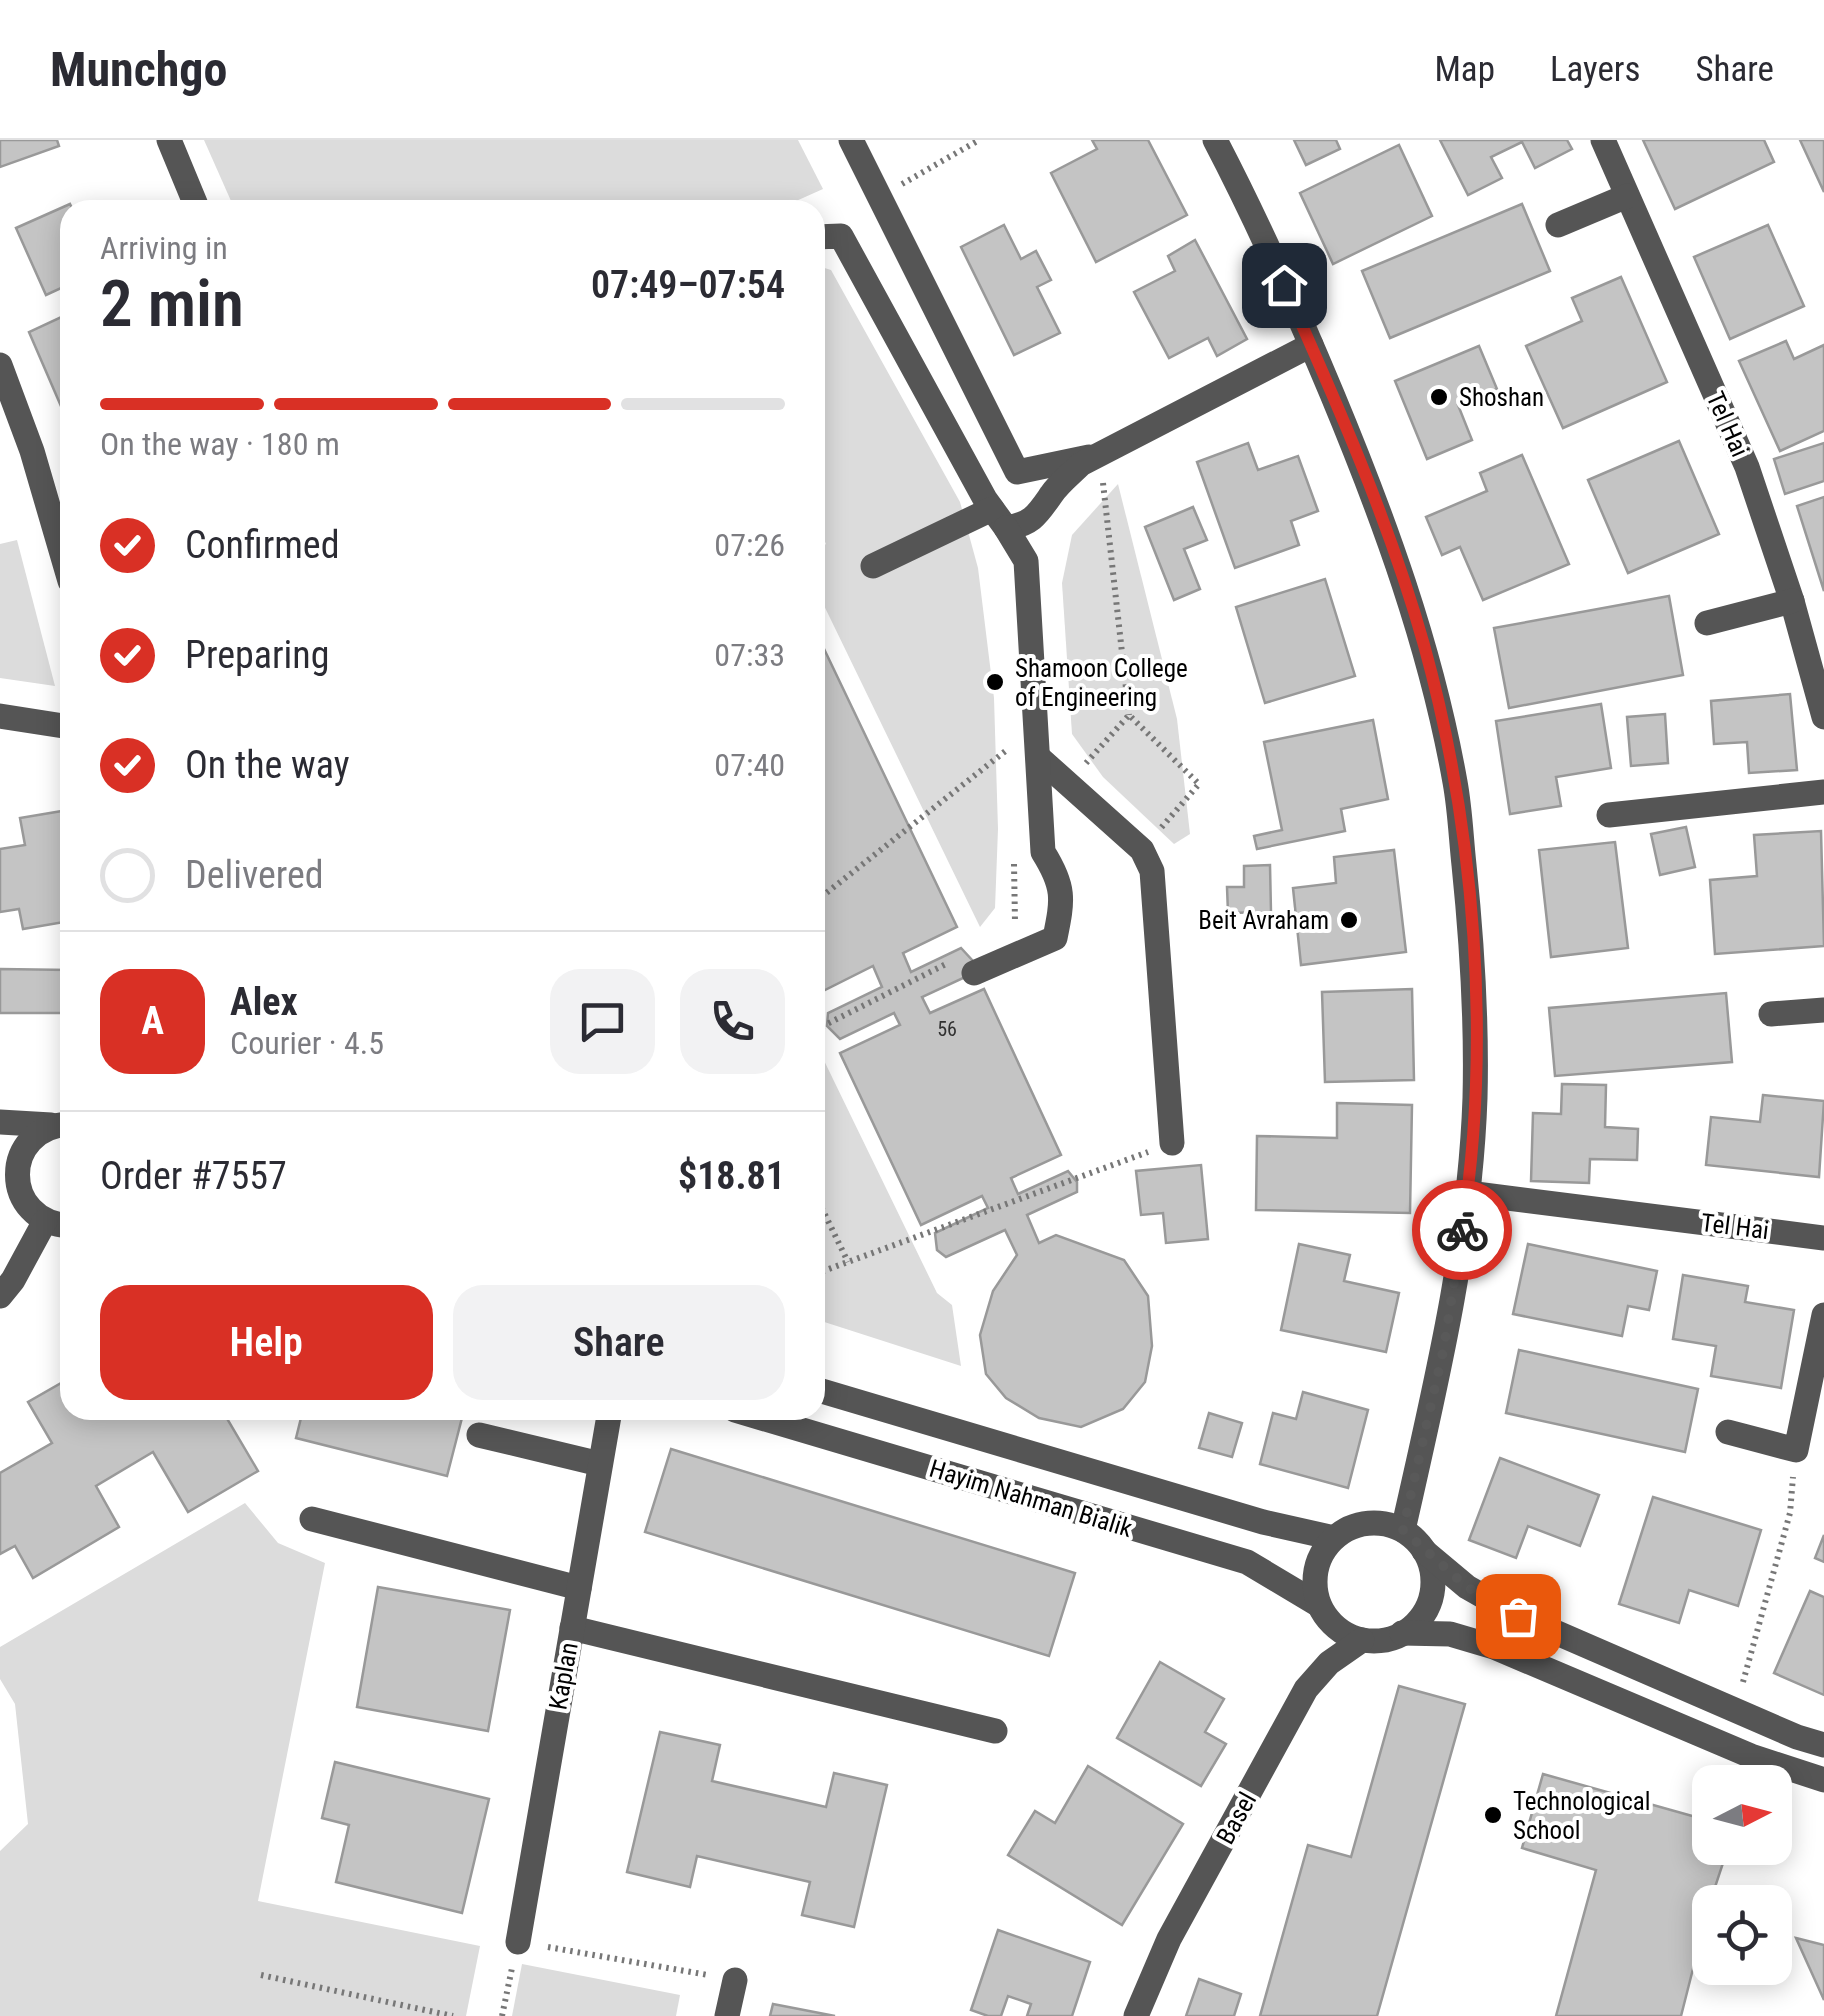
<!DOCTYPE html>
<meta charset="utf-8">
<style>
:root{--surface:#fff;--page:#f2f2f3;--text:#2b2b33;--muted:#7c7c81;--line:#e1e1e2;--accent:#d93025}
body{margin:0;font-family:"Roboto Condensed",sans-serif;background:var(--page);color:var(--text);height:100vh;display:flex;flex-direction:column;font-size:38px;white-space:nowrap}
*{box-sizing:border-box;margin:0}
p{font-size:32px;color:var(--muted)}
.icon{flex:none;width:55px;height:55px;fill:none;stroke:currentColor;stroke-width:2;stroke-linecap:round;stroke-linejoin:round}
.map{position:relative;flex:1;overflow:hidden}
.sheet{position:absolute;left:60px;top:60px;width:765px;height:1220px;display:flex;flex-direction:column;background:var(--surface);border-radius:30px;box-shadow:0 5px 25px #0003}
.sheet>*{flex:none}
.needle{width:65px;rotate:84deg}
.controls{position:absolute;left:1692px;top:1625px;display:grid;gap:20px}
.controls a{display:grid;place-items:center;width:100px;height:100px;border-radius:20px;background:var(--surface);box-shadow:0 5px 25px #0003;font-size:50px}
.pin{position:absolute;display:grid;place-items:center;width:85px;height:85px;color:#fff;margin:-42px;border-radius:20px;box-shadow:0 5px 15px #0006}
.courier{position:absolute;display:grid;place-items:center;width:100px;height:100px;margin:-50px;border:8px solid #d93025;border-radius:50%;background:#fff;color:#222;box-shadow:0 2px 12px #0007}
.overview em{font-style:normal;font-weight:600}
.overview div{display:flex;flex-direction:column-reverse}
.overview{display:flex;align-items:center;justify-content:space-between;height:170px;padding:0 40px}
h1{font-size:65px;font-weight:600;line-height:75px}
.bar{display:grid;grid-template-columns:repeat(4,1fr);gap:15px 10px;align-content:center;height:120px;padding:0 40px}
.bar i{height:12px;border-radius:8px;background:var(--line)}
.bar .selected{background:var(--accent)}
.bar p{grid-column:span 4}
.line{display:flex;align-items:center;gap:25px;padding:0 40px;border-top:2px solid var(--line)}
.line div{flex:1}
.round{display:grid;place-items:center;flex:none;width:105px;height:105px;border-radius:30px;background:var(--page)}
ol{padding:0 40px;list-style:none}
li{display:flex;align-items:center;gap:30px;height:110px}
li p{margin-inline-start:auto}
li .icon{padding:10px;border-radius:50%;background:var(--accent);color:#fff;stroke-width:4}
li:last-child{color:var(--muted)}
li i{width:55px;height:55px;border:5px solid var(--line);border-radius:50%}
.button{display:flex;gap:20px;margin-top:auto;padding:20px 40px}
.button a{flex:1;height:115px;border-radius:30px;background:var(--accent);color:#fff;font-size:40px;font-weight:600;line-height:115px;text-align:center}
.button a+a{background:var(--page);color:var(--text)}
header{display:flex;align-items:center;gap:60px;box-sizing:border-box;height:140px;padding:0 50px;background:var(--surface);border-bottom:2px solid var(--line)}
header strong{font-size:48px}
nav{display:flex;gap:55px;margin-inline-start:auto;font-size:35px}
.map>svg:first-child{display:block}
.green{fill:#dcdcdc}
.building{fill:#c4c4c4;stroke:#999;stroke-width:2.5}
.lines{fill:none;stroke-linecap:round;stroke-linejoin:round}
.path{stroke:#777;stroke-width:6;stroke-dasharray:2.5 5;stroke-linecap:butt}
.minor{stroke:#555;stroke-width:25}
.done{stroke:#595959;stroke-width:10;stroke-dasharray:0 18}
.route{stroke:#d93025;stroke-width:12}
.poi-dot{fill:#000;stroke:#fff;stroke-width:4}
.labels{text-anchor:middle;stroke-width:8;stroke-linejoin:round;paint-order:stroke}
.number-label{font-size:20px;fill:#313131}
.poi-label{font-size:25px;fill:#000;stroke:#fff;text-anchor:start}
.street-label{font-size:25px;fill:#000;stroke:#fff}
</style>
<header>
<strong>Munchgo</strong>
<nav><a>Map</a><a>Layers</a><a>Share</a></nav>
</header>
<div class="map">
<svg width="1824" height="1876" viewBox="0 0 1824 1876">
<rect width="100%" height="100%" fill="#fff"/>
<g class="green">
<polygon points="204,0 798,0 823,49 776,70 235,70"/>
<polygon points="815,125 831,130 960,362 978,428 994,558 998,689 995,768 980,787 815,447 815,412 826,404 815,380"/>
<polygon points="1118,344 1177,579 1190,694 1174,704 1103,637 1072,594 1062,443 1072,395"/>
<polygon points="17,400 55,546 0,538 0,404"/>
<polygon points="815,902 937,1153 952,1165 961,1226 815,1179"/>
<polygon points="245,1363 278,1403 325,1423 258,1761 480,1806 466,1876 0,1876 0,1711 28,1684 15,1564 0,1539 0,1507"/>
<polygon points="522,1824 680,1855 676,1876 512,1876"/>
</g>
<g class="building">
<polygon points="0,0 57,0 59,6 0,27"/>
<polygon points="1092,0 1148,0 1187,75 1096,122 1051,33 1097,9"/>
<polygon points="1294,0 1336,0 1340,9 1306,25"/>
<polygon points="1440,0 1567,0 1572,9 1535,28 1522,2 1491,17 1502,38 1468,55"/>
<polygon points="1643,0 1764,0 1774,22 1675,69"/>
<polygon points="1800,0 1824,0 1824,52"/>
<polygon points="1399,5 1432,76 1333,124 1300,53"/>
<polygon points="70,64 73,70 70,70 70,144 46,155 16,88"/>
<polygon points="1522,64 1550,131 1390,198 1362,131"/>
<polygon points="1004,85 1021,119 1036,111 1051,140 1037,147 1060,193 1014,215 961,107"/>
<polygon points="1768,85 1804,166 1730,199 1694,117"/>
<polygon points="1195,100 1247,199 1217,216 1208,198 1169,218 1134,152 1175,131 1168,116"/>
<polygon points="1621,137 1667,242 1563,288 1526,206 1582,181 1572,158"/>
<polygon points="70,173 70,287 29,192"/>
<polygon points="1786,201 1794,219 1824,205 1824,291 1780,311 1739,221"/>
<polygon points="1479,206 1497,249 1458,265 1472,300 1427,319 1395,241"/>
<polygon points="1679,301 1719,394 1628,433 1588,340"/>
<polygon points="1248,303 1258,330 1298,316 1318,371 1291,381 1299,405 1235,428 1197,322"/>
<polygon points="1824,303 1824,341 1785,354 1774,319"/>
<polygon points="1522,315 1569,424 1483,460 1460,407 1442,415 1426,377 1487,351 1480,333"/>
<polygon points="1824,357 1824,451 1797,366"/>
<polygon points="1193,367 1207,400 1184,409 1200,449 1174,460 1145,387"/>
<polygon points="1325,439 1355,536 1265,563 1236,467"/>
<polygon points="1669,456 1683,535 1509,568 1494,488"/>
<polygon points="815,490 957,787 903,813 911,832 961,808 973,821 974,833 922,857 930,873 984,849 1061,1015 1011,1038 1018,1054 1068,1031 1077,1042 1077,1052 1027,1075 1039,1103 1056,1095 1124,1120 1148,1156 1152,1206 1145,1242 1123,1269 1081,1287 1039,1278 1006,1258 986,1234 980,1195 993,1151 1017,1115 1005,1090 946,1117 937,1110 935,1093 988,1068 982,1056 921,1085 840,913 900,885 894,873 840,899 827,886 828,873 882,847 873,826 815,855"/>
<polygon points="1790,554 1797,630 1749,633 1747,602 1714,604 1711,561"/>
<polygon points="1601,564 1611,628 1556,637 1561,666 1510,674 1496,581"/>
<polygon points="1665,574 1668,623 1631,626 1627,577"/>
<polygon points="1373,580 1388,659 1341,669 1345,691 1257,709 1254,696 1282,690 1264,602"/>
<polygon points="62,671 70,719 70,781 23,789 19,769 0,772 0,709 25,705 20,678"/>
<polygon points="1686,687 1695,727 1660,735 1651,694"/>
<polygon points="1821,691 1824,806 1715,814 1710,740 1757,736 1754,695"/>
<polygon points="1615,702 1628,808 1551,817 1539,710"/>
<polygon points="1394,710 1406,812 1301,825 1293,748 1336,743 1334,717"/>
<polygon points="1270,725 1271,772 1228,773 1227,747 1244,747 1244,726"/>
<polygon points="0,829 70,830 70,873 0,873"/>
<polygon points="1412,849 1414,940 1325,942 1322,852"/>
<polygon points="1726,853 1732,922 1555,936 1549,868"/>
<polygon points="1562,944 1606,945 1605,987 1638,989 1637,1020 1590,1019 1589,1043 1531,1041 1533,973 1561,974"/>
<polygon points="1763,955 1824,961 1819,1037 1706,1025 1711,977 1760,982"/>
<polygon points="1337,963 1412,965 1410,1073 1256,1070 1257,996 1337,998"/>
<polygon points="1201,1025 1208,1099 1166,1103 1163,1073 1141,1075 1136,1031"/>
<polygon points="1299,1104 1350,1115 1344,1141 1399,1153 1386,1212 1281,1190"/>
<polygon points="1528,1104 1657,1131 1649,1170 1628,1166 1622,1196 1513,1174"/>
<polygon points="1683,1135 1748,1146 1745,1162 1794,1170 1781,1248 1711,1236 1716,1206 1673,1199"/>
<polygon points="1519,1210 1698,1249 1685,1312 1506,1273"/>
<polygon points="70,1238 70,1270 222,1270 258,1331 188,1372 153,1312 96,1346 119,1387 33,1438 15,1406 0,1414 0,1333 52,1303 28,1262"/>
<polygon points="1303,1252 1368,1270 1348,1348 1260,1324 1273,1273 1296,1279"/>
<polygon points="303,1270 464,1270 447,1336 296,1298"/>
<polygon points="1209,1273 1242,1283 1232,1317 1199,1308"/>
<polygon points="671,1309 1075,1433 1049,1516 645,1392"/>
<polygon points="1500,1318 1599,1355 1580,1406 1528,1386 1516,1418 1469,1400"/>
<polygon points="1653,1357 1761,1390 1738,1466 1689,1450 1679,1483 1619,1464"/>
<polygon points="1824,1395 1824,1422 1815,1418"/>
<polygon points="378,1447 510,1470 488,1591 357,1567"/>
<polygon points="1810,1451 1824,1457 1824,1555 1774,1533"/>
<polygon points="1160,1522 1224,1559 1205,1592 1226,1604 1201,1646 1117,1598"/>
<polygon points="1399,1546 1465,1564 1377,1876 1260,1876 1308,1705 1351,1717"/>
<polygon points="660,1592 720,1605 712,1641 826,1667 834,1633 887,1645 854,1787 802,1775 810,1742 697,1716 690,1747 627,1732"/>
<polygon points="335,1622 489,1659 462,1773 336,1742 349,1685 322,1678"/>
<polygon points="1088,1626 1183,1684 1122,1785 1008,1715 1035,1671 1055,1683"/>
<polygon points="1543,1634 1710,1681 1710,1708 1728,1708 1710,1762 1681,1876 1556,1876 1596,1730 1522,1708"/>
<polygon points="998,1790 1090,1822 1072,1876 1027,1876 1031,1864 1008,1856 1001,1876 988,1876 971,1870"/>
<polygon points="1796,1798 1824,1805 1824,1860"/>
<polygon points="1199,1839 1241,1854 1234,1876 1186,1876"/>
<polygon points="773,1864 835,1876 770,1876"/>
</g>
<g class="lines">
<g class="path">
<polyline points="902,44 979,0"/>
<polyline points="1103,343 1129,575"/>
<polyline points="1086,623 1129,575 1199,644 1160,689"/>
<polyline points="1014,724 1015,782"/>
<polyline points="815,762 1008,609"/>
<polyline points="815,890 948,823"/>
<polyline points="815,1054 848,1122"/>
<polyline points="815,1134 1148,1012"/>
<polyline points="1743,1542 1790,1373 1793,1337"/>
<polyline points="548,1807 708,1835"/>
<polyline points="261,1835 453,1876"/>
<polyline points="502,1876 512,1828"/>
</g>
<g class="minor">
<polyline points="169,0 198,70"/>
<polyline points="851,0 1017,332 1089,317"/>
<path d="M1215,0C1258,82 1296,168 1332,254C1384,379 1431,507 1455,642C1460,669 1461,697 1464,725C1472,803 1477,880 1475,958C1470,1105 1435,1248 1403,1390"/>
<polyline points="1603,0 1747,327 1792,461 1824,577"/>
<polyline points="1558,85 1627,56"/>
<path d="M815,97L841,96L985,359L1006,388C1032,384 1037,375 1051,355C1059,343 1071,334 1081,324L1311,205"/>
<polyline points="0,225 32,311 70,441"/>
<polyline points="873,426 992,369"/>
<polyline points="1707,483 1792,461"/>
<polyline points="0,576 70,587"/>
<polyline points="1038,617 1142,710 1152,731 1172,1003"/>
<polyline points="1609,675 1824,652"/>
<path d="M974,833L1055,798C1063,759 1065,747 1043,712L1026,421L1006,388"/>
<polyline points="1771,874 1824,870"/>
<polyline points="0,982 51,985"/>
<path d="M70,984C0,987 0,1082 70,1086"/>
<polyline points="1468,1053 1824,1098"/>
<polyline points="0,1156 13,1140 45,1081"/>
<polyline points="815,1249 1263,1382 1334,1398"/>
<polyline points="735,1270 1247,1422 1319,1465"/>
<polyline points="1728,1292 1796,1310 1824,1175"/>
<polyline points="479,1295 600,1324"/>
<polyline points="312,1379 579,1448"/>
<circle cx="1374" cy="1442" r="59"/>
<polyline points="1424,1411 1467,1447 1518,1476 1797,1597 1824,1605"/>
<polyline points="572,1488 995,1591"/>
<polyline points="1402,1493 1450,1494 1494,1507 1751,1616 1824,1640"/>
<polyline points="518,1802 610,1270"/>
<polyline points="727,1876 735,1840"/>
<polyline points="1136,1876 1169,1799 1306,1549 1329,1523 1362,1500"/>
</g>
</g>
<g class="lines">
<polyline class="done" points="1462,1090 1444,1207 1403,1390 1467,1447 1518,1476"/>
<path class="route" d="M1284,145C1337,263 1389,381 1424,505C1475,689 1492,902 1462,1090"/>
</g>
<g class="poi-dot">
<circle cx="1439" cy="257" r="10"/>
<circle cx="995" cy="542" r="10"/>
<circle cx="1349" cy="780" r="10"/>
<circle cx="1493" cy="1675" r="10"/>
</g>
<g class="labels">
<g class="number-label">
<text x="947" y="896">56</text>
</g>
<g class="poi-label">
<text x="1459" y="266">Shoshan</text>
<text x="1015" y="537">Shamoon College<tspan x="1015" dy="29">of Engineering</tspan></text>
<text x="1329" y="789" text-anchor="end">Beit Avraham</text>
<text x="1513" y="1670">Technological<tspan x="1513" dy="29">School</tspan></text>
</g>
<g class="street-label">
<text transform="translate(1728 284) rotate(66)" y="9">Tel Hai</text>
<text transform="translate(1735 1086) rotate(7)" y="9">Tel Hai</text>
<text transform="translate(1031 1358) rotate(17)" y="9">Hayim Nahman Bialik</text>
<text transform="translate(563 1536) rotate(-80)" y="9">Kaplan</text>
<text transform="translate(1236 1678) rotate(-61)" y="9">Basel</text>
</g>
</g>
</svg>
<div class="controls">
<a><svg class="needle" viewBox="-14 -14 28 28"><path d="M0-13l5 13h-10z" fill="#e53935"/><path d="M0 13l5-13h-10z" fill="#7c7c81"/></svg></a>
<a><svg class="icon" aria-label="locate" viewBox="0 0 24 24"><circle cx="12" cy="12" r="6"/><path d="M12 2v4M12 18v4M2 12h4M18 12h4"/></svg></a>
</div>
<div class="pin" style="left:1518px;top:1476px;background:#ea580c"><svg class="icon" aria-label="bag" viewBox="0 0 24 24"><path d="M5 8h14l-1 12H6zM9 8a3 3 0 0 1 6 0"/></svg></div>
<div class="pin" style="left:1284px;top:145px;background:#1f2937"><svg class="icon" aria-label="home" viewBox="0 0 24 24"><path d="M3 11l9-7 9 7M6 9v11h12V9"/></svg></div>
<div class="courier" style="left:1462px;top:1090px"><svg class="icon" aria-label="bike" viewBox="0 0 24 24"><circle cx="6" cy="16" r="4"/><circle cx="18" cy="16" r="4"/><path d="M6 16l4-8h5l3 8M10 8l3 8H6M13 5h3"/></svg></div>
<section class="sheet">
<div class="overview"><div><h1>2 min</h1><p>Arriving in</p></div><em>07:49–07:54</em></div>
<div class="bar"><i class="selected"></i><i class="selected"></i><i class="selected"></i><i></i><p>On the way · 180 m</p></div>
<ol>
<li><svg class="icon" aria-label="check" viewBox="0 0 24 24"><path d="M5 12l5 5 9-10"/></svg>Confirmed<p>07:26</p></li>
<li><svg class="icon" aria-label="check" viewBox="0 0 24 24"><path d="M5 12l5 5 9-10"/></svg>Preparing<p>07:33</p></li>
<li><svg class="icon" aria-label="check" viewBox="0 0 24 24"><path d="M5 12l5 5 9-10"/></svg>On the way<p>07:40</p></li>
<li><i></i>Delivered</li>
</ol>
<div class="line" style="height:180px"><b class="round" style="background:var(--accent);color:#fff">A</b><div><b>Alex</b><p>Courier · 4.5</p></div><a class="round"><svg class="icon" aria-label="chat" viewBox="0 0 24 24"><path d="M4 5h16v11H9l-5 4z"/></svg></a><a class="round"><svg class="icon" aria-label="phone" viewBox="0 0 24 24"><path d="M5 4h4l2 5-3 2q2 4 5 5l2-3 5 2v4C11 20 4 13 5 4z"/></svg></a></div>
<div class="line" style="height:130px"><div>Order #7557</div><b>$18.81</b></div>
<div class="button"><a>Help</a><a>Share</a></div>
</section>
</div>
